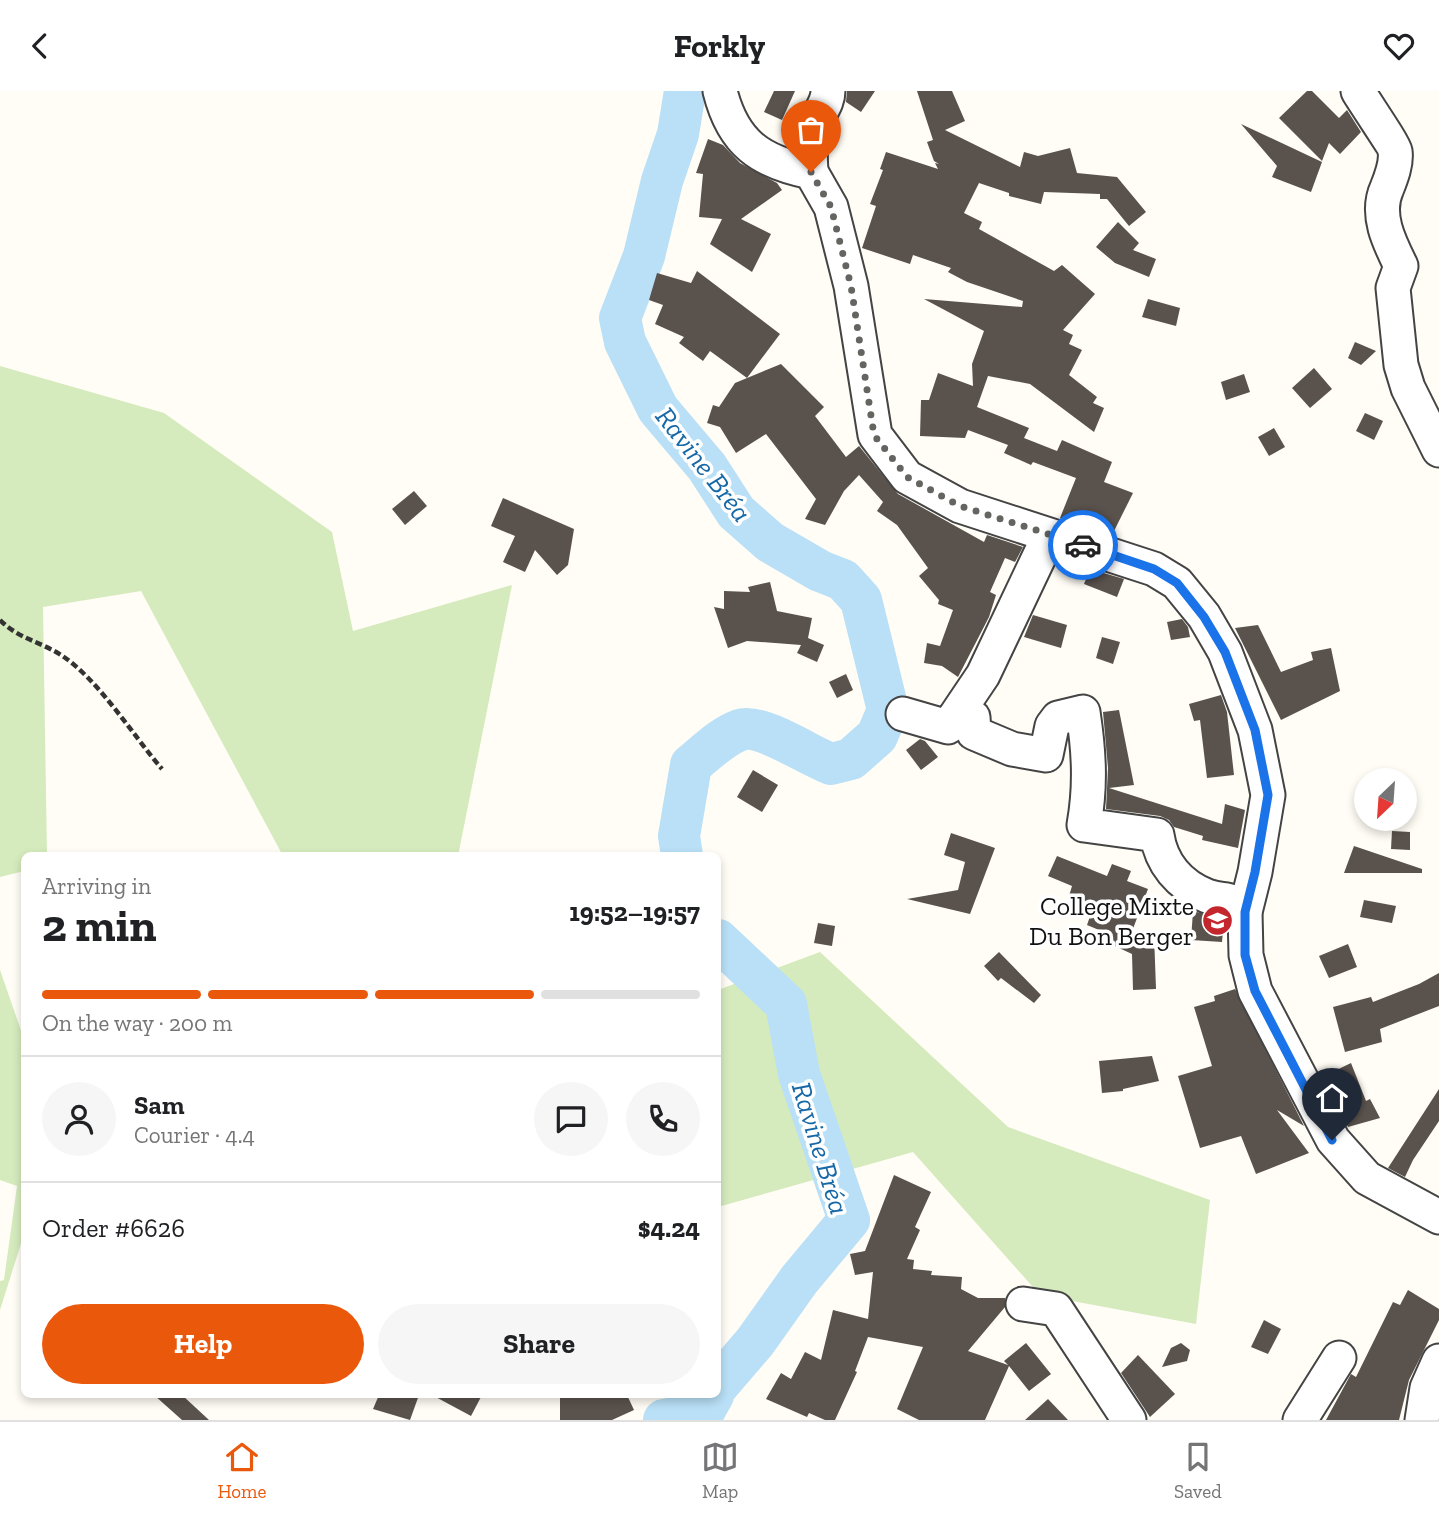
<!DOCTYPE html>
<meta charset="utf-8">
<style>
:root{--surface:#fff;--page:#f6f6f6;--text:#202124;--muted:#757577;--line:#e0e0e0;--accent:#ea580c}
body{margin:0;font-family:"Zilla Slab",serif;background:var(--page);color:var(--text);height:100vh;display:flex;flex-direction:column;font-size:26px;white-space:nowrap}
*{box-sizing:border-box;margin:0}
p{font-size:23px;color:var(--muted)}
.icon{flex:none;width:38px;height:38px;fill:none;stroke:currentColor;stroke-width:2;stroke-linecap:round;stroke-linejoin:round}
.map{position:relative;flex:1;overflow:hidden}
.panel{position:absolute;left:21px;top:761px;width:700px;height:546px;display:flex;flex-direction:column;background:var(--surface);border-radius:10px;box-shadow:0 4px 10px #0003}
.panel>*{flex:none}
.needle{width:46px;rotate:205deg}
.fabs{position:absolute;left:1354px;top:677px;display:grid;gap:14px}
.fabs a{display:grid;place-items:center;width:63px;height:63px;border-radius:50%;background:var(--surface);box-shadow:0 4px 10px #0003;font-size:35px}
.pin{position:absolute;display:grid;place-items:center;width:60px;height:60px;color:#fff;margin:-72px -30px;border-radius:50% 50% 50% 0;rotate:-45deg;box-shadow:0 0 7px #0007}
.pin .icon{rotate:45deg}
.courier{position:absolute;display:grid;place-items:center;width:70px;height:70px;margin:-35px;border:5px solid #1a73e8;border-radius:50%;background:#fff;color:#222;box-shadow:0 2px 9px #0007}
.headline em{font-style:normal;font-weight:800}
.headline div{display:flex;flex-direction:column-reverse}
.headline{display:flex;align-items:center;justify-content:space-between;height:119px;padding:0 21px}
h1{font-size:46px;font-weight:800;line-height:52px}
.bar{display:grid;grid-template-columns:repeat(4,1fr);gap:10px 7px;align-content:center;height:84px;padding:0 21px}
.bar i{height:9px;border-radius:5px;background:var(--line)}
.bar .on{background:var(--accent)}
.bar p{grid-column:span 4}
.line{display:flex;align-items:center;gap:18px;padding:0 21px;border-top:2px solid var(--line)}
.line div{flex:1}
.round{display:grid;place-items:center;flex:none;width:74px;height:74px;border-radius:37px;background:var(--page)}
.cta{display:flex;gap:14px;margin-top:auto;padding:14px 21px}
.cta a{flex:1;height:80px;border-radius:42px;background:var(--accent);color:#fff;font-size:28px;font-weight:800;line-height:80px;text-align:center}
.cta a+a{background:var(--page);color:var(--text)}
header{display:flex;justify-content:space-between;align-items:center;height:91px;padding:0 21px;background:var(--surface);font-size:32px;font-weight:800}
.tabs{display:flex;justify-content:space-around;align-items:center;height:98px;border-top:2px solid var(--line);background:var(--surface);font-size:19px;color:var(--muted)}
.tabs a{display:grid;justify-items:center;gap:4px}
.tabs .on{color:var(--accent)}
.map>svg:first-child{display:block}
.green{fill:#d5ebbd}
.lines{fill:none;stroke-linecap:round;stroke-linejoin:round}
.river{stroke:#b9e0f7;stroke-width:42}
.building{fill:#5a524d}
.minor-casing{stroke:#444;stroke-width:37}
.path{stroke:#333;stroke-width:4.5;stroke-dasharray:7 3.5;stroke-linecap:butt}
.minor{stroke:#fff;stroke-width:33}
.done{stroke:#646461;stroke-width:7;stroke-dasharray:0 12.6}
.route{stroke:#1a73e8;stroke-width:9}
.labels{text-anchor:middle;stroke-width:7;stroke-linejoin:round;paint-order:stroke}
.poi-label{font-size:26px;fill:#111;stroke:#fff;text-anchor:end}
.water-label{font-size:28px;font-style:italic;fill:#1768a6;stroke:#fff}
</style>
<header><svg class="icon" aria-label="back" viewBox="0 0 24 24"><path d="M15 5l-7 7 7 7"/></svg>Forkly<svg class="icon" aria-label="heart" viewBox="0 0 24 24"><path d="M12 20l-8-8c-3-5 5-10 8-4 3-6 11-1 8 4z"/></svg></header>
<div class="map">
<svg width="1439" height="1329" viewBox="0 0 1439 1329">
<rect width="100%" height="100%" fill="#fffdf5"/>
<g class="green">
<polygon points="0,275 164,322 332,441 353,540 512,494 458,765 283,765 141,500 43,516 47,765 24,765 24,780 0,786"/>
<polygon points="820,861 1008,1036 1210,1109 1196,1233 1040,1204 913,1061 718,1116 718,899"/>
<polygon points="0,879 24,948 24,1143 0,1219 0,1190 4,1189 17,1095 0,1089"/>
</g>
<g class="lines">
<g class="river">
<path d="M682,765L679,745L691,674C706,662 721,646 740,639C761,632 809,665 831,673L851,668L877,645L888,619L861,509L843,489L820,480L770,451L736,421L707,376L658,318L625,251L620,227L644,165L662,90L678,43L685,0"/>
<polyline points="718,849 786,913 799,983 849,1129 799,1189 755,1251 718,1294"/>
<polyline points="664,1329 703,1322 713,1304"/>
</g>
</g>
<g class="building">
<polygon points="774,0 795,0 782,29 764,21"/>
<polygon points="847,0 875,0 861,21 846,11"/>
<polygon points="917,0 952,0 965,30 945,39 1020,76 1024,61 1038,65 1070,57 1077,82 1117,86 1146,121 1129,135 1107,108 1100,108 1100,103 1044,101 1041,113 1009,105 1009,102 979,92 964,122 982,131 979,138 1054,180 1062,174 1095,203 1063,239 1073,244 1069,253 1082,259 1069,284 1097,306 1093,312 1104,317 1094,341 1030,293 988,285 977,316 1029,337 1024,347 1057,360 1062,349 1112,371 1104,391 1133,402 1112,444 1060,427 1076,387 1033,371 1031,374 1004,362 1008,354 968,339 965,347 920,345 921,309 929,309 938,282 973,295 972,273 984,240 924,208 1022,216 1023,210 967,191 948,181 951,177 913,164 910,173 862,157 876,115 870,113 883,79 880,78 886,61 938,78 935,72 939,73 934,70 927,51 933,49"/>
<polygon points="1307,0 1312,0 1339,27 1347,19 1361,41 1340,63 1329,52 1322,70 1279,27"/>
<polygon points="1241,33 1322,71 1311,101 1272,86 1277,75"/>
<polygon points="708,48 723,54 740,72 777,92 782,99 741,128 771,143 752,181 710,153 722,128 699,126 703,83 696,82"/>
<polygon points="1118,131 1139,152 1133,159 1156,168 1149,186 1115,172 1096,156"/>
<polygon points="697,180 780,243 747,287 710,260 703,270 679,252 684,246 655,233 663,214 649,209 657,182 691,192"/>
<polygon points="1148,208 1180,217 1176,235 1142,226"/>
<polygon points="1355,251 1376,260 1361,274 1348,267"/>
<polygon points="781,273 824,316 815,325 846,366 859,355 898,403 984,451 987,444 1023,456 1015,471 1005,467 990,501 996,504 989,526 958,586 942,575 924,572 927,552 940,555 953,519 938,513 939,509 919,485 928,477 897,434 877,420 883,411 859,384 844,400 825,434 805,428 816,408 766,343 736,362 720,336 707,332 713,314 719,316 735,292"/>
<polygon points="1314,277 1332,298 1310,317 1292,297"/>
<polygon points="1244,283 1250,301 1226,309 1221,291"/>
<polygon points="1365,322 1383,330 1374,349 1356,340"/>
<polygon points="1274,337 1285,356 1269,365 1258,346"/>
<polygon points="414,400 427,415 405,434 392,418"/>
<polygon points="503,407 574,438 568,474 557,484 535,459 525,481 503,471 515,445 491,435"/>
<polygon points="1090,478 1124,488 1117,506 1084,493"/>
<polygon points="770,491 777,520 812,527 808,547 824,554 817,571 797,562 801,554 747,550 728,557 714,516 724,518 724,500 750,501 748,496"/>
<polygon points="1033,524 1067,534 1061,557 1024,546"/>
<polygon points="1182,528 1188,536 1190,546 1171,549 1167,531"/>
<polygon points="1258,534 1281,581 1313,569 1311,561 1331,557 1340,600 1281,629 1235,537"/>
<polygon points="1102,546 1120,551 1113,573 1096,567"/>
<polygon points="846,583 853,599 837,607 829,591"/>
<polygon points="1221,604 1227,621 1234,684 1207,687 1200,629 1194,630 1189,613"/>
<polygon points="1119,619 1134,694 1109,697 1222,733 1225,713 1245,719 1238,757 1202,749 1203,745 1174,736 1169,729 1160,725 1106,718 1108,677 1103,621"/>
<polygon points="920,648 925,650 938,666 921,679 906,659"/>
<polygon points="753,679 778,694 762,721 737,706"/>
<polygon points="1392,740 1410,741 1410,759 1391,758"/>
<polygon points="951,742 995,757 970,823 907,808 958,799 965,771 944,764"/>
<polygon points="1354,755 1422,778 1422,782 1344,782"/>
<polygon points="1057,765 1107,785 1112,773 1131,780 1127,790 1148,798 1131,843 1154,843 1156,898 1133,899 1132,863 1089,843 1097,843 1099,839 1087,834 1094,814 1069,805 1072,795 1048,785"/>
<polygon points="1364,809 1396,815 1392,832 1360,826"/>
<polygon points="1193,820 1224,828 1222,851 1191,849"/>
<polygon points="818,832 835,835 832,855 814,852"/>
<polygon points="1348,853 1357,876 1329,887 1319,865"/>
<polygon points="999,861 1041,904 1034,912 1001,887 998,890 984,875"/>
<polygon points="1439,882 1439,915 1380,938 1382,951 1345,961 1333,916 1371,906 1373,911 1419,893"/>
<polygon points="1235,898 1304,1035 1277,1019 1309,1062 1256,1083 1241,1045 1200,1057 1178,985 1212,975 1194,916 1215,910 1214,905"/>
<polygon points="1152,965 1159,990 1123,998 1123,1000 1102,1002 1099,970"/>
<polygon points="1351,972 1366,1010 1370,1008 1380,1027 1348,1036 1322,986"/>
<polygon points="1439,998 1439,1030 1413,1069 1405,1086 1388,1077"/>
<polygon points="894,1084 931,1101 915,1136 920,1139 907,1168 914,1169 913,1178 932,1180 931,1184 962,1186 961,1198 978,1207 1005,1207 1005,1216 968,1260 1008,1274 1004,1270 1026,1252 1051,1283 1029,1300 1009,1275 985,1329 919,1329 897,1318 923,1256 868,1246 855,1280 857,1281 835,1329 825,1329 809,1322 807,1326 766,1308 781,1282 791,1288 805,1261 821,1269 833,1219 868,1228 873,1181 855,1184 850,1163 865,1160"/>
<polygon points="1408,1199 1439,1218 1439,1229 1409,1289 1399,1329 1326,1329 1351,1283 1356,1286 1393,1211 1400,1214"/>
<polygon points="1264,1229 1281,1238 1268,1263 1251,1256"/>
<polygon points="1181,1252 1190,1259 1187,1270 1162,1276 1171,1257"/>
<polygon points="1138,1264 1175,1303 1150,1326 1121,1282"/>
<polygon points="154,1304 182,1304 209,1329 182,1329"/>
<polygon points="379,1304 419,1304 410,1329 373,1318"/>
<polygon points="432,1304 482,1304 471,1325"/>
<polygon points="560,1304 627,1304 634,1319 612,1329 560,1329"/>
<polygon points="1048,1308 1068,1329 1025,1329"/>
</g>
<g class="lines">
<defs>
<g id="minor">
<path d="M720,0C733,52 760,71 811,81L831,116L851,195L875,344L907,386L960,415L1154,478L1177,492L1204,525L1225,561L1255,639L1268,704L1255,781L1245,821L1246,864L1255,900L1333,1049L1367,1087L1439,1126"/>
<path d="M1358,0C1363,9 1394,54 1395,60C1397,72 1391,87 1387,97C1375,123 1389,151 1401,175L1393,197L1401,274L1408,297L1439,359"/>
<path d="M811,81C810,64 809,48 816,31C820,20 828,12 828,0"/>
<polyline points="903,623 948,636 983,584 1049,445"/>
<path d="M955,626L964,623L973,626L974,642L1012,658L1046,664L1052,635L1058,627L1083,621C1089,660 1091,695 1084,734L1157,744C1161,772 1179,794 1207,805C1227,812 1227,803 1245,821"/>
<polyline points="1023,1213 1056,1218 1129,1329"/>
<polyline points="1300,1329 1339,1267"/>
<polyline points="1422,1329 1427,1297 1439,1270"/>
</g>
</defs>
<use href="#minor" class="minor-casing"/>
<path class="path" d="M0,529C19,548 39,550 61,564C98,588 132,643 162,678"/>
<use href="#minor" class="minor"/>
</g>
<g class="lines">
<polyline class="done" points="811,81 831,116 851,195 874,344 907,386 960,415 1083,454"/>
<polyline class="route" points="1083,454 1154,478 1177,492 1204,526 1225,561 1255,639 1268,704 1255,781 1245,821 1245,864 1255,900 1332,1049"/>
</g>
<defs>
<symbol id="school-disc" viewBox="-11 -11 22 22"><circle r="9.5" fill="#c4262e" stroke="#fff"/><path d="M0-5L7-2L0 1L-7-2ZM-4 1L0 2.5L4 1V4Q0 6-4 4Z" fill="#fff"/></symbol>
</defs>
<g fill-rule="evenodd">
<use href="#school-disc" x="1200" y="812" width="35" height="35"/>
</g>
<g class="labels">
<g class="poi-label">
<text x="1194" y="824">College Mixte<tspan x="1194" dy="30">Du Bon Berger</tspan></text>
</g>
<g class="water-label">
<text transform="translate(704 373) rotate(52)" y="10">Ravine Bréa</text>
<text transform="translate(821 1057) rotate(73)" y="10">Ravine Bréa</text>
</g>
</g>
</svg>
<div class="fabs">
<a><svg class="needle" viewBox="-14 -14 28 28"><path d="M0-13l5 13h-10z" fill="#e53935"/><path d="M0 13l5-13h-10z" fill="#757577"/></svg></a>
</div>
<div class="pin" style="left:811px;top:81px;background:#ea580c"><svg class="icon" aria-label="bag" viewBox="0 0 24 24"><path d="M5 8h14l-1 12H6zM9 8a3 3 0 0 1 6 0"/></svg></div>
<div class="pin" style="left:1332px;top:1049px;background:#1f2937"><svg class="icon" aria-label="home" viewBox="0 0 24 24"><path d="M3 11l9-7 9 7M6 9v11h12V9"/></svg></div>
<div class="courier" style="left:1083px;top:454px"><svg class="icon" aria-label="car" viewBox="0 0 24 24"><path d="M5 17H2v-5l4-1 3-4h7l3 4 3 1v5h-3M9 17h6M6 11h13"/><circle cx="7" cy="17" r="2"/><circle cx="17" cy="17" r="2"/></svg></div>
<section class="panel">
<div class="headline"><div><h1>2 min</h1><p>Arriving in</p></div><em>19:52–19:57</em></div>
<div class="bar"><i class="on"></i><i class="on"></i><i class="on"></i><i></i><p>On the way · 200 m</p></div>
<div class="line" style="height:126px"><a class="round"><svg class="icon" aria-label="person" viewBox="0 0 24 24"><circle cx="12" cy="8" r="4"/><path d="M4 21q1-7 8-7t8 7"/></svg></a><div><b>Sam</b><p>Courier · 4.4</p></div><a class="round"><svg class="icon" aria-label="chat" viewBox="0 0 24 24"><path d="M4 5h16v11H9l-5 4z"/></svg></a><a class="round"><svg class="icon" aria-label="phone" viewBox="0 0 24 24"><path d="M5 4h4l2 5-3 2q2 4 5 5l2-3 5 2v4C11 20 4 13 5 4z"/></svg></a></div>
<div class="line" style="height:91px"><div>Order #6626</div><b>$4.24</b></div>
<div class="cta"><a>Help</a><a>Share</a></div>
</section>
</div>
<nav class="tabs">
<a class="on"><svg class="icon" aria-label="home" viewBox="0 0 24 24"><path d="M3 11l9-7 9 7M6 9v11h12V9"/></svg>Home</a>
<a><svg class="icon" aria-label="map" viewBox="0 0 24 24"><path d="M3 6l6-2 6 2 6-2v14l-6 2-6-2-6 2zM9 4v14M15 6v14"/></svg>Map</a>
<a><svg class="icon" aria-label="saved" viewBox="0 0 24 24"><path d="M7 4h10v16l-5-4-5 4z"/></svg>Saved</a>
</nav>
